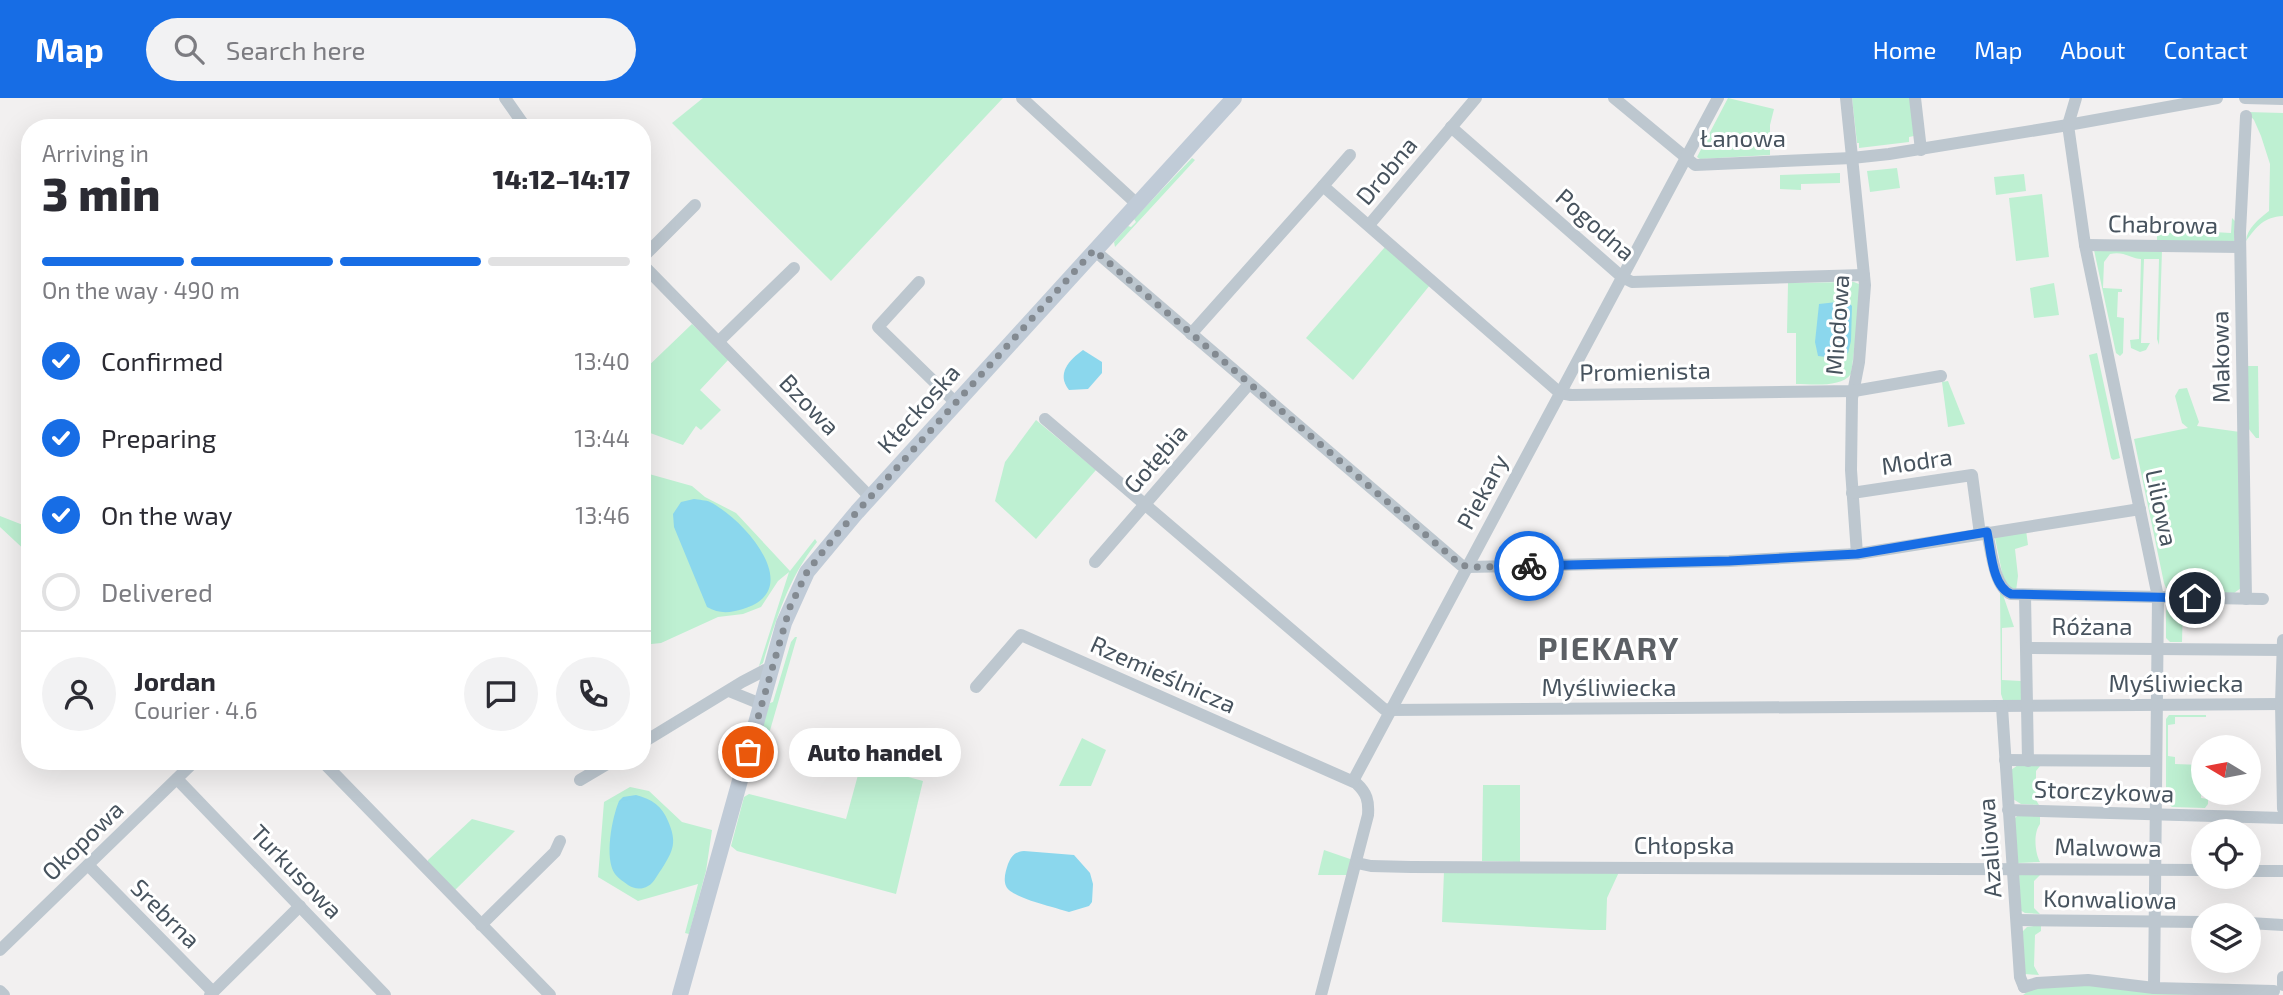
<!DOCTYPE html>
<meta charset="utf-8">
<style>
:root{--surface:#fff;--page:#f2f2f3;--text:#2b2b33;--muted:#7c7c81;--line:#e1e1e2;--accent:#176de5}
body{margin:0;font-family:"Exo 2",sans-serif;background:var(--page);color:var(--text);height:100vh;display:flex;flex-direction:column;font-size:26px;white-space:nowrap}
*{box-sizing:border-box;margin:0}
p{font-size:23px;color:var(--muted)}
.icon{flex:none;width:38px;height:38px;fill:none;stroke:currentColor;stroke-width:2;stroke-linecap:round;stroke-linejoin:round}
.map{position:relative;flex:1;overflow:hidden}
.drawer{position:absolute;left:21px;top:21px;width:630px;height:651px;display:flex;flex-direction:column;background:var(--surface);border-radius:28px;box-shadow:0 7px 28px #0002}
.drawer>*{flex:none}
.needle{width:46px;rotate:280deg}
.tools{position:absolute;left:2191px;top:637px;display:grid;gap:14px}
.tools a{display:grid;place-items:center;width:70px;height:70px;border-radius:50%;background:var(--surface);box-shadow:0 7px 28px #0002;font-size:35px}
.pin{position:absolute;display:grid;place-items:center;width:60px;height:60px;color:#fff;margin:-30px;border:4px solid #fff;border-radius:50%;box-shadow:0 2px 7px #0007}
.courier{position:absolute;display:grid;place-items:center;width:70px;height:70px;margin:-35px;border:5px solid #176de5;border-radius:50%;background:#fff;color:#222;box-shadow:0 2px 9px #0007}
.bubble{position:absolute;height:49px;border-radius:24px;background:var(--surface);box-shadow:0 7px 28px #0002;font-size:23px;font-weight:800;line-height:49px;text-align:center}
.head em{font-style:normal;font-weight:800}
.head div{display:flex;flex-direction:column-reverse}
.head{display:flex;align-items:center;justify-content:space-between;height:119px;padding:0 21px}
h1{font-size:46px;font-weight:800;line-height:52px}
.bar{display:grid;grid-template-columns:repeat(4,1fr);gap:10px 7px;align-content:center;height:84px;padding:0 21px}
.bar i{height:9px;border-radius:5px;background:var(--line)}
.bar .active{background:var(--accent)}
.bar p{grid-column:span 4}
.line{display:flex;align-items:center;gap:18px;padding:0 21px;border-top:2px solid var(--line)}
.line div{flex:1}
.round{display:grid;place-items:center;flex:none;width:74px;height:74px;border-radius:37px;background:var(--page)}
ol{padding:0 21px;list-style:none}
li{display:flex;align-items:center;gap:21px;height:77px}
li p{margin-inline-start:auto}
li .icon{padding:7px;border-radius:50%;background:var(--accent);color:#fff;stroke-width:4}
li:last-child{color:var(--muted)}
li i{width:38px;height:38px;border:4px solid var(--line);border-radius:50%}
header{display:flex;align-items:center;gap:42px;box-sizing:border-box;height:98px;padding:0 35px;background:var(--accent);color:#fff}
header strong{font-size:33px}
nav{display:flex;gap:38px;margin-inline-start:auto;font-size:24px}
.search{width:490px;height:63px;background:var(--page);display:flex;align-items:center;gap:18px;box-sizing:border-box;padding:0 24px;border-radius:38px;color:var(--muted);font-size:26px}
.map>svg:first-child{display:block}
.green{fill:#bef0d2}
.water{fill:#8bd7ed}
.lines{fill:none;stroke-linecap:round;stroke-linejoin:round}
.minor{stroke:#bdc7cf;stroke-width:12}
.secondary{stroke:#c0cbd7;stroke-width:16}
.done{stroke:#838a91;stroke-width:7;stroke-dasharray:0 12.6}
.route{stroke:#176de5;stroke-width:9}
.labels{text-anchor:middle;stroke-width:6;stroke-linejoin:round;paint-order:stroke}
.street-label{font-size:24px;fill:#47535e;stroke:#fff}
.district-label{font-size:32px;font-weight:bold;letter-spacing:2px;fill:#5c6065;stroke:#fff}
</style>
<header>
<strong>Map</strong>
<div class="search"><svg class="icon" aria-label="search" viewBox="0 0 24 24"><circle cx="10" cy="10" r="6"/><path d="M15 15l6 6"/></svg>Search here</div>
<nav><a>Home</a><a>Map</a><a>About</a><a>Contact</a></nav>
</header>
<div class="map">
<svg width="2283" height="897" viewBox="0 0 2283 897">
<rect width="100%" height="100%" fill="#f2f0f0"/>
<g class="green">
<polygon points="703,0 1003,0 831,183 672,25"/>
<polygon points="1728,0 1774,11 1770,27 1770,57 1700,61 1697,59"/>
<polygon points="1852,0 1910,0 1914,38 1909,39 1909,44 1859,50 1859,45 1857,45"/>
<path d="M2247,14L2283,15V118C2264,119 2257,128 2246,143C2247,130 2259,121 2269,113L2270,66L2261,38L2254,22Z"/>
<polygon points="1192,60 1195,62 1115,149 1114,144 1128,128 1131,129 1136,124 1134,121"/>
<polygon points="1897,70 1900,90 1870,94 1867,73"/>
<polygon points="1840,75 1840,85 1801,86 1801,92 1780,91 1780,77"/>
<polygon points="2024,76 2026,93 1996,97 1994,79"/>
<polygon points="2042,96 2049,159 2016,163 2009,100"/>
<polygon points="2232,120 2235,123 2234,145 2157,145 2157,135 2177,135 2177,132 2231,135"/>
<polygon points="1385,149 1430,187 1353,282 1306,240"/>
<path d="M2094,152H2162L2159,247L2157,241L2159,161H2144L2141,245H2150L2146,252L2140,254L2131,250L2130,242L2139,241L2141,161C2129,160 2124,153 2110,156L2104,164L2103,190L2122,191V194H2118L2117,219L2124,220L2123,255L2120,258L2116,255Z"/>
<path d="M1854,184L1859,186L1861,202L1851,276C1841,290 1812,286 1796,286V235H1787L1788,185Z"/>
<polygon points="2054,185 2059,217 2034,220 2030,190"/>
<polygon points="692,226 729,261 700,292 721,312 701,332 696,328 683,347 642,332 642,274"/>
<polygon points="2097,255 2120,360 2113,362 2111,360 2089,257"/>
<polygon points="2248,268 2258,268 2259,340 2256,340 2248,330"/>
<polygon points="1948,283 1965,326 1948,329 1942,284"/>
<polygon points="2187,290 2199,324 2197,328 2240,334 2241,490 2234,495 2172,495 2172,492 2166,490 2164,485 2134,341 2188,330 2182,325 2175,298 2179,291"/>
<polygon points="1036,322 1096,372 1036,441 995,403 1005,364"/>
<path d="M642,374L692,388L705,399L736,415L790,473L815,441L817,444C788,481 776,521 763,565L759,568L789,474L778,483L761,509L743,516L718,519L661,545L642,547Z"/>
<polygon points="0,418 23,427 30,419 30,457 0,429"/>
<polygon points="2026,432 2028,447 2015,451 2018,478 2016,493 2005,489 1995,440 1998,437"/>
<polygon points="2000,493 2002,494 2014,529 2002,530 2002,582 2021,583 2024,602 2003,602 2001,596"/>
<polygon points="2172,507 2183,507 2182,544 2170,544 2166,540 2166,512"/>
<polygon points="795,539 797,539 762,660 757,653 760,637 764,638 767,630 762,628 770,605 773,604 791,544"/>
<polygon points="2169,617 2206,617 2206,619 2175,619 2175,626 2168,627 2168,658 2175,659 2175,666 2202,667 2201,700 2208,701 2208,706 2205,710 2172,709 2166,703 2166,621"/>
<polygon points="1082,640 1106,652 1091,688 1059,688"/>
<polygon points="861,666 923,683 896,796 737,753 731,748 744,699 749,696 846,721"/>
<polygon points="2018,667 2040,668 2036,673 2036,702 2039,707 2021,706 2013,701 2011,672"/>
<polygon points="1483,687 1520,687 1520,764 1482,763"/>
<polygon points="630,689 649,693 682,724 712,732 706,773 689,836 685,835 698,786 638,803 598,779 604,704"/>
<path d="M2017,718H2040V726C2033,735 2035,755 2040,764L2018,765L2014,721Z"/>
<polygon points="472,721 515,733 453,794 428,765 428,762"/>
<polygon points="1324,752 1353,762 1349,777 1318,777"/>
<polygon points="1444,773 1619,774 1607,800 1606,832 1590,832 1442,824"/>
<polygon points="2019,774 2041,776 2034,783 2034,810 2040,816 2025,815 2020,812"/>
<polygon points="2041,827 2041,833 2035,837 2034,868 2039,877 2025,876 2022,834 2027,829"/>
<polygon points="2103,887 2239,897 2023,897 2035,888"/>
</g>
<g class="water">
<polygon points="1837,204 1849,205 1852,208 1851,243 1848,255 1834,260 1818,258 1815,244 1819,206"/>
<path d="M1083,252L1102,264V275L1088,291L1069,292C1056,276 1069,262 1083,252Z"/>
<path d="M694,401C699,402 706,402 710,404C744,421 807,492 743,511C730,515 719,516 707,509L674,429L673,416L681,404Z"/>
<path d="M636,697C652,701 662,708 668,723C677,744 674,752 661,772C657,777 654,785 648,788C641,792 634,791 628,787C624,784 618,780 615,776C604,760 612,720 619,703L623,699Z"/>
<path d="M1024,753L1074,757L1090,775L1093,786L1092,804L1089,808L1069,814L1062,812C1050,808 1010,799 1006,788C1003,781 1006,772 1008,766C1012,757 1015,754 1024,753Z"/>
</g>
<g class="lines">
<g class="minor">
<polyline points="505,0 526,30"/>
<polyline points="1022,0 1137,106"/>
<polyline points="1614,0 1695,67 1852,60 1889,56 2068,27 2217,0"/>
<polyline points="1846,0 1865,187 1859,264 1852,300 1851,372 1857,456"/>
<polyline points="1915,0 1921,52"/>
<polyline points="2076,0 2068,27 2085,147 2158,499 2154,890"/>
<polyline points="2245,0 2283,1"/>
<polyline points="2246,18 2240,134 2246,501"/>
<polyline points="1451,29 1622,179 1632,184 1864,177"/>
<polyline points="1323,88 1350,57"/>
<polyline points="1369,127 1476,0"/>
<polyline points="2085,147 2240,149"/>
<polyline points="1094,152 1461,467 1467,469 1729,463 1857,456 2140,411"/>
<polyline points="642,160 695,107"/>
<polyline points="642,166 870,399"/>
<polyline points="919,184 878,229 956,305"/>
<polyline points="1191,236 1323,88 1560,295 1571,297 1854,293 1941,278"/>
<polyline points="719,243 794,170"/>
<polyline points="1045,321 1384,611 1390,612 2281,606"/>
<polyline points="1852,395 1972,377 1980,436"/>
<path d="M1987,434C1991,451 1994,489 2011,496L2263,501"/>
<polyline points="1095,464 1249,286"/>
<polyline points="2025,497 2028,663"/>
<polyline points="2283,542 2281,606 2283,711"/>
<polyline points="2027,550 2283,552"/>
<path d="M976,589L1021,537L1356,685C1367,695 1369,703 1368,717L1321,897"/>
<polyline points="729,593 761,606"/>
<polyline points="2002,609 2020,879 2024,889"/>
<polyline points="642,645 742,584 771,569"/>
<polyline points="2005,662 2156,663"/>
<polyline points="322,663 550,897"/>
<polyline points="177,681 385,897"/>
<polyline points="580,682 612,663"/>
<polyline points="1353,683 1718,0"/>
<polyline points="2008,712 2283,720"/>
<polyline points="1357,765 1371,768 1411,769 2203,772"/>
<polyline points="88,767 213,894"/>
<polyline points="2249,773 2283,773"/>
<polyline points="2017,822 2203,824"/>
<polyline points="2249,825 2283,827"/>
<polyline points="481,827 555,754 560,743"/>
<polyline points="0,852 195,663"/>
<polyline points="2283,887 2283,879"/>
<polyline points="2024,889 2037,885 2088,882 2154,890 2274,893"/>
<polyline points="0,893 4,897"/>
<polyline points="210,897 300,808"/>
</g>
<polyline class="secondary" points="680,897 784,525 807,474 857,414 1234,0"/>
</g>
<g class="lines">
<polyline class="done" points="748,654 790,509 807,474 836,437 1094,152 1461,467 1472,469 1529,468"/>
<path class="route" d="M1529,468L1729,463L1857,456L1987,434C1991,452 1992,489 2011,496L2195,500"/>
</g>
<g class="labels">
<g class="street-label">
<text x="1743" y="49">Łanowa</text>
<text transform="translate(1387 73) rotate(-50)" y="8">Drobna</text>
<text transform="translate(1595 127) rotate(41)" y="8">Pogodna</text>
<text transform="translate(2163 127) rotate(1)" y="8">Chabrowa</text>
<text transform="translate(1838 227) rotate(-86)" y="8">Miodowa</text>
<text transform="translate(2221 259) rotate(-91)" y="8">Makowa</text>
<text transform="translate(1645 274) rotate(-1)" y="8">Promienista</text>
<text transform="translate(809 307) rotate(46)" y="8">Bzowa</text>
<text transform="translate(919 311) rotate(-48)" y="8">Kłeckoska</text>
<text transform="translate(1156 361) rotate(-49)" y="8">Gołębia</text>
<text transform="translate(1917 364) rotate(-8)" y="8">Modra</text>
<text transform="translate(1483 394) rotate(-62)" y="8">Piekary</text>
<text transform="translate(2161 410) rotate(78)" y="8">Liliowa</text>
<text x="2092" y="537">Różana</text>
<text transform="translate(1163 577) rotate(24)" y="8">Rzemieślnicza</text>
<text x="2176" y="594">Myśliwiecka</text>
<text x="1609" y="598">Myśliwiecka</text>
<text transform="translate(2104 694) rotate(2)" y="8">Storczykowa</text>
<text transform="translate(83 743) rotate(-44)" y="8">Okopowa</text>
<text x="1684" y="756">Chłopska</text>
<text transform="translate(1990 750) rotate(-94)" y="8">Azaliowa</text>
<text transform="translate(2108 750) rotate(1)" y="8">Malwowa</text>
<text transform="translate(296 774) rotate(46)" y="8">Turkusowa</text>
<text transform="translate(2110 802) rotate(1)" y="8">Konwaliowa</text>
<text transform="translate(165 816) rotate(45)" y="8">Srebrna</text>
</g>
<g class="district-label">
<text x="1609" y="562">PIEKARY</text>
</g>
</g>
</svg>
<div class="tools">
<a><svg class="needle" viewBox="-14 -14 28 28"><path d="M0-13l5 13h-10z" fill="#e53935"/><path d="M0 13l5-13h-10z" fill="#7c7c81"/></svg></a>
<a><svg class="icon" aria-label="locate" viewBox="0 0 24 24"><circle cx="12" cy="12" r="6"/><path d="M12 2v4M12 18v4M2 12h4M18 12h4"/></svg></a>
<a><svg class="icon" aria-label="layers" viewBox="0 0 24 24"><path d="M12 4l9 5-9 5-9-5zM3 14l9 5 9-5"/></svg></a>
</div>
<div class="pin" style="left:748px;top:654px;background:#ea580c"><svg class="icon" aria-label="bag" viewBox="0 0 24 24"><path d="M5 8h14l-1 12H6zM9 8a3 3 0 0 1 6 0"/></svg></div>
<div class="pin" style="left:2195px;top:500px;background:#1f2937"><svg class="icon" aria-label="home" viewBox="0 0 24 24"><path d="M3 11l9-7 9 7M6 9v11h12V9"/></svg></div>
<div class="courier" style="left:1529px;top:468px"><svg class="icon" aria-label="bike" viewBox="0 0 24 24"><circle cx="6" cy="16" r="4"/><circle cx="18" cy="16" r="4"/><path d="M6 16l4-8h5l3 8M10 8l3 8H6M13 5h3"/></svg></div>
<div class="bubble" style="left:789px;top:630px;width:172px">Auto handel</div>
<section class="drawer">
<div class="head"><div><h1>3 min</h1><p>Arriving in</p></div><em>14:12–14:17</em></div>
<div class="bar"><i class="active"></i><i class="active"></i><i class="active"></i><i></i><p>On the way · 490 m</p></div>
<ol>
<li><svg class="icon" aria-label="check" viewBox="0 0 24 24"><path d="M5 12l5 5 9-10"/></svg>Confirmed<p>13:40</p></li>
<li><svg class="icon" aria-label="check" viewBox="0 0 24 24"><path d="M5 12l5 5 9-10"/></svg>Preparing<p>13:44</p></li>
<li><svg class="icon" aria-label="check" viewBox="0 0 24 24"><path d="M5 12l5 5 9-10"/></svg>On the way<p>13:46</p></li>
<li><i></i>Delivered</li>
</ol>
<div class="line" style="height:126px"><a class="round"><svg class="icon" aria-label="person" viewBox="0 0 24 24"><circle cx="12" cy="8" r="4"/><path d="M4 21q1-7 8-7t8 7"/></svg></a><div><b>Jordan</b><p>Courier · 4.6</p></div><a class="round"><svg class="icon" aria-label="chat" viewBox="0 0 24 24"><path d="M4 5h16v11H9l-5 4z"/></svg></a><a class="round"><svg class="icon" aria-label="phone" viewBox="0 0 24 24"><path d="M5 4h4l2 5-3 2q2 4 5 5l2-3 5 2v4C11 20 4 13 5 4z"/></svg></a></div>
</section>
</div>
